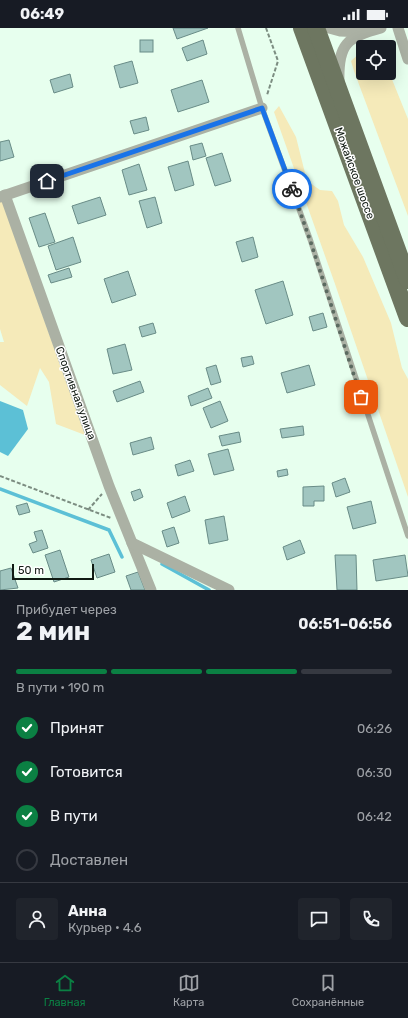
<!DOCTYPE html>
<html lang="ru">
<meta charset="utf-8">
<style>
:root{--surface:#171b24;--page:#20242c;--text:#f1f3f6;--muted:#9ea1a6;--line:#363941;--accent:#0b8043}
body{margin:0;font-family:Rubik,sans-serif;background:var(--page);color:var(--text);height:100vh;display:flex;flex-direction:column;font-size:15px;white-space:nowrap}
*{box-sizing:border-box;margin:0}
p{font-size:13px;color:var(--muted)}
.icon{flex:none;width:22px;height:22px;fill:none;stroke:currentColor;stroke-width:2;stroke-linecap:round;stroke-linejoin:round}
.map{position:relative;height:562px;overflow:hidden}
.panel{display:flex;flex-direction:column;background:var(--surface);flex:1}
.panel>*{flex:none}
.fabs{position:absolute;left:356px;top:12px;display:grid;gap:8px}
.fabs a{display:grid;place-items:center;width:40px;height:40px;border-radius:4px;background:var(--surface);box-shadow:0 4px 16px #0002;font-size:20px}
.scale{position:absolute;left:12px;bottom:10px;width:82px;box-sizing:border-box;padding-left:4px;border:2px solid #101a13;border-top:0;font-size:11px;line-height:14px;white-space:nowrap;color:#101a13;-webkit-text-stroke:3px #fff;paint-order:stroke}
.pin{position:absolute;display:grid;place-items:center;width:34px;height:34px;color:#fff;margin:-17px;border-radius:8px;box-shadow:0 2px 6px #0006}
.courier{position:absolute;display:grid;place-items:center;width:40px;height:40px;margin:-20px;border:3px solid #1a73e8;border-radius:50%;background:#fff;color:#222;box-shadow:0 1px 5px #0007}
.headline em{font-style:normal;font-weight:700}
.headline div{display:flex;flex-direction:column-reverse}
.headline{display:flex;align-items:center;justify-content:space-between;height:68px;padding:0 16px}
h1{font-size:26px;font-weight:700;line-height:30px}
.bar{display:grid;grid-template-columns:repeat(4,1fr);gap:6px 4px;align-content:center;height:48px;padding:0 16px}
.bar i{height:5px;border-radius:3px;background:var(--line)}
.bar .on{background:var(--accent)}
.bar p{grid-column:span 4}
.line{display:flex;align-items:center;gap:10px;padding:0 16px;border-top:1px solid var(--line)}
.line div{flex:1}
.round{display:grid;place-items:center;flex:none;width:42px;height:42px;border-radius:4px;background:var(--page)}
ol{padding:0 16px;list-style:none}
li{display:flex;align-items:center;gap:12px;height:44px}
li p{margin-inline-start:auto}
li .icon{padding:4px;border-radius:50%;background:var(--accent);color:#fff;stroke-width:4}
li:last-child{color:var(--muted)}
li i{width:22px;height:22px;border:2px solid var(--line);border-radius:50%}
.status{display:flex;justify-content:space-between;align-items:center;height:28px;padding:0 20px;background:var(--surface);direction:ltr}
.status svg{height:11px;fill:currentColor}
.tabs{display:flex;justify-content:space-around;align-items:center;height:56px;border-top:1px solid var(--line);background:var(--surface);font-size:11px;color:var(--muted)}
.tabs a{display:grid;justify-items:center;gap:2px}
.tabs .on{color:var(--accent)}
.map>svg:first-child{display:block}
.green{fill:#f5eab9}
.water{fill:#5cc0d6}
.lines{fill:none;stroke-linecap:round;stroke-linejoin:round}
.stream{stroke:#5cc0d6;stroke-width:3.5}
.building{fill:#a1c6c0;stroke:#698c87}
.path{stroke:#7c8d81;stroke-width:2;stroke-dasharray:4 2;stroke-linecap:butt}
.lane{stroke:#abb1a4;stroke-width:5.5}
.street{stroke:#abb1a4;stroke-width:11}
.primary{stroke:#6d7660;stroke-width:18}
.done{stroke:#5b6a60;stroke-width:4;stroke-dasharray:0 7.2}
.route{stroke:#1a73e8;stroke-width:5}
.labels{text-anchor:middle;stroke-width:3;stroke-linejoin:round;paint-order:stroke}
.street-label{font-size:11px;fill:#101a13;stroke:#fff}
</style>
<div class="status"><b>06:49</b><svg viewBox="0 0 49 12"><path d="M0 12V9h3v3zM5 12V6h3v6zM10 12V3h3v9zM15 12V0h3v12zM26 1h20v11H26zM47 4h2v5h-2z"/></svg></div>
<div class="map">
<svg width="408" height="562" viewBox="0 0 408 562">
<rect width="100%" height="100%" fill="#e7ffee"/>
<g class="green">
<polygon points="363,22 363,45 389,44 408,91 408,188 354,43 351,33"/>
<polygon points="279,78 296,109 305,145 310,155 320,162 332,163 338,173 344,197 363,229 391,295 402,340 408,351 408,469 335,256 274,84"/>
<polygon points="0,170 1,170 85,407 56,396 49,354 40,340 27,378 0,357 0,314 4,314 0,301"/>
</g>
<polygon class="water" points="0,373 23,382 28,401 8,428 0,424"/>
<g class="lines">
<g class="stream">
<polyline points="0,461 109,502 122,529"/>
<polyline points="162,536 209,562"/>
</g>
</g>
<g class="building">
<polygon points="173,0 208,0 177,11"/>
<rect x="140" y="12" width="13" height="12"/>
<polygon points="203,12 207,26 187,33 182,20"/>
<polygon points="132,33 138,55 120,60 114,38"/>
<polygon points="70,46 73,59 54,65 50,52"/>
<polygon points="202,52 209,74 178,84 171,62"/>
<polygon points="146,89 149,102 134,106 130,93"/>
<polygon points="9,112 14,129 0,133 0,114"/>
<polygon points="202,115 206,128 193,132 190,118"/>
<polygon points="222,125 231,153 215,158 206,130"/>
<polygon points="188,133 194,157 175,163 168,139"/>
<polygon points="139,136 147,162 129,167 122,142"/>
<polygon points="100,169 106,187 78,196 72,178"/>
<polygon points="155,169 162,195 147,200 139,173"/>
<polygon points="45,185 55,214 39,219 29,190"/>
<polygon points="73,209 81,234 56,242 48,218"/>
<polygon points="253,209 258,229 242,234 236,214"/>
<polygon points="69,240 72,249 51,255 48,247"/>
<polygon points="128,243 136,267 112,275 104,251"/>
<polygon points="283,253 293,287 266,296 255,262"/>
<polygon points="323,285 327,299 313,303 309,289"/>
<polygon points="153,295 156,305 142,309 139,299"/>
<polygon points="125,316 132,342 113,346 107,321"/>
<polygon points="252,328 254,336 243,339 241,330"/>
<polygon points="216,337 221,354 211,357 206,340"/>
<polygon points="309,337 315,357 287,365 281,345"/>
<polygon points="140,353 144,364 117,374 113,363"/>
<polygon points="208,360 212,370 191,378 188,368"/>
<polygon points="220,373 228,393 211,400 203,380"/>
<polygon points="303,398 304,407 282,410 280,401"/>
<polygon points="239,404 241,414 222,418 219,408"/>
<polygon points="151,409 154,421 133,427 130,415"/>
<polygon points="228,421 234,442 214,447 208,426"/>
<polygon points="190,432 194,443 178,448 175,437"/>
<polygon points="287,441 288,447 278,449 277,443"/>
<polygon points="345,450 350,464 336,469 332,455"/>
<polygon points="324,458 324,473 314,473 314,478 303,478 303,459"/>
<polygon points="140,461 143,469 134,473 131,464"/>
<polygon points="185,468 190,483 172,490 167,475"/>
<polygon points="371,473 376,495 353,501 347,479"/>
<polygon points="27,475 30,484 19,487 16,478"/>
<polygon points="224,488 228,512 209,516 205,492"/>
<polygon points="174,499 179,515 167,519 162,503"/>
<polygon points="42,502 48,520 33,525 29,516 37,513 34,504"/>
<polygon points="300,512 305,525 287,532 283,519"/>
<polygon points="60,522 69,549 54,554 45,527"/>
<polygon points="109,526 115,544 97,550 91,532"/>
<polygon points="335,527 356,527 357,562 337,562"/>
<polygon points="405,527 408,548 376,553 373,532"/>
<polygon points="11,540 18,560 0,562 0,543"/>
<polygon points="138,544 145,562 131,562 126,548"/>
</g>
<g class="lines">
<g class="path">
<polyline points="266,0 278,33 267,67"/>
<polyline points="0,448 111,490"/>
<polyline points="88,482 102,466"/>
</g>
<polyline class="lane" points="238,0 262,80 310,211 408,508"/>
<g class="street">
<polyline points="329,0 340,3 363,4"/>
<polyline points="398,0 408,31"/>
<path d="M339,53C338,16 347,9 381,0"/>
<polyline points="5,167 109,458 151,562"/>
<polyline points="0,169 262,80"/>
<polyline points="132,515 229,562"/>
</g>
<g class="primary">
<polyline points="302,0 408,290"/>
<polyline points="316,0 408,252"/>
</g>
</g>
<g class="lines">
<polyline class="done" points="292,161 310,212 361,369"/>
<polyline class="route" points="47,153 262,80 292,161"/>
</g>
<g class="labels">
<g class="street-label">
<text transform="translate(355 145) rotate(70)" y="4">Можайское шоссе</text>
<text transform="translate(76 365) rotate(70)" y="4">Спортивная улица</text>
</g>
</g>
</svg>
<div class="fabs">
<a><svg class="icon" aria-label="locate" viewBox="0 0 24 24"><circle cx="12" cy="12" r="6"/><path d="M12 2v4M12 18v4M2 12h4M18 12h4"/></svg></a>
</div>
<div class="scale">50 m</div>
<div class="pin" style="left:361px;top:369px;background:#ea580c"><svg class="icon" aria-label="bag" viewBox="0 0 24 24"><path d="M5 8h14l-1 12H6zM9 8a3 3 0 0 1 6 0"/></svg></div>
<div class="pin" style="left:47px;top:153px;background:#1f2937"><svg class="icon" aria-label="home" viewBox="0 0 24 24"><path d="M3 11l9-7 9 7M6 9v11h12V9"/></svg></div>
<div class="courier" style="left:292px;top:161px"><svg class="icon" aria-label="bike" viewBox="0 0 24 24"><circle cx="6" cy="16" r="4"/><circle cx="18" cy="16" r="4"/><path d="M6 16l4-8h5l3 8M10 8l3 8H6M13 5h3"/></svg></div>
</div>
<section class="panel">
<div class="headline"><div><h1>2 мин</h1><p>Прибудет через</p></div><em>06:51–06:56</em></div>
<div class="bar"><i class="on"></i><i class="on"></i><i class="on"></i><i></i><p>В пути · 190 m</p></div>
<ol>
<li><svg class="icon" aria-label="check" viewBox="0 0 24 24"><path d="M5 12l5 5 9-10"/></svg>Принят<p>06:26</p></li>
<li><svg class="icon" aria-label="check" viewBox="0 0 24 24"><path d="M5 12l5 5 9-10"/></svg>Готовится<p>06:30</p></li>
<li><svg class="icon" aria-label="check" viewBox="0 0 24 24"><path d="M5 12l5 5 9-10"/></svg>В пути<p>06:42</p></li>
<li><i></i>Доставлен</li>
</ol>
<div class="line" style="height:72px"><a class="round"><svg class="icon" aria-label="person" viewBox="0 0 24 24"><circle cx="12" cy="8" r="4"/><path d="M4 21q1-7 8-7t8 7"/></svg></a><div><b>Анна</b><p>Курьер · 4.6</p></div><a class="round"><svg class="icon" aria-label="chat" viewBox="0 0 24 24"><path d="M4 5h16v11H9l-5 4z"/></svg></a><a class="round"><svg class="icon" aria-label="phone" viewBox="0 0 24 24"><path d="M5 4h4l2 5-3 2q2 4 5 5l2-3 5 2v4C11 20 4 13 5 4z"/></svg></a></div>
</section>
<nav class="tabs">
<a class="on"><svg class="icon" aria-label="home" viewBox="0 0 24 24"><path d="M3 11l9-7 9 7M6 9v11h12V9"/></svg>Главная</a>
<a><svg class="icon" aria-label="map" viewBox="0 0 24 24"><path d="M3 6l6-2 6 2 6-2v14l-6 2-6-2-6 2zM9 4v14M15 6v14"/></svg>Карта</a>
<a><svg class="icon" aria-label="saved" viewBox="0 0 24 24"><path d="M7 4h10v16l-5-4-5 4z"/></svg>Сохранённые</a>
</nav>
